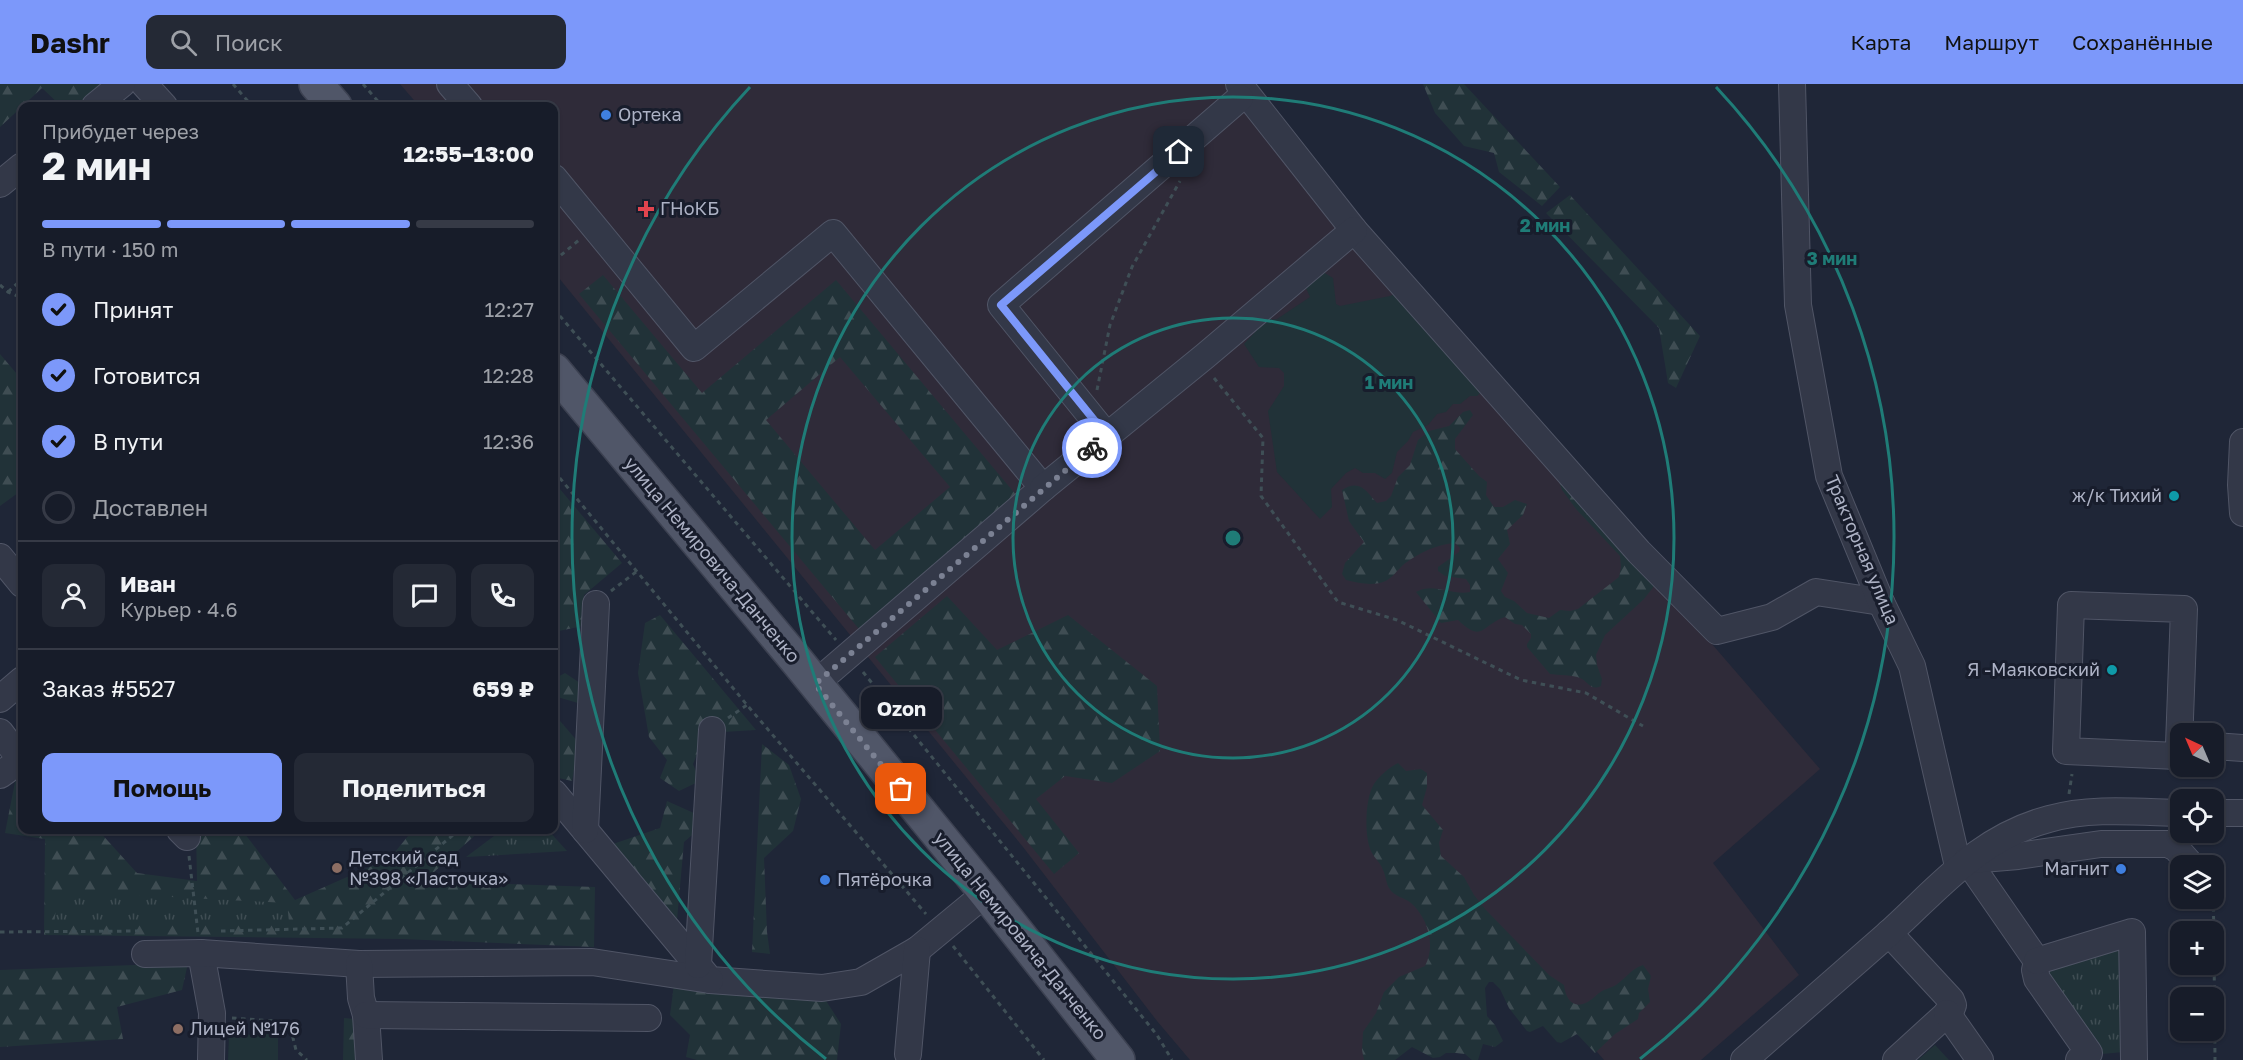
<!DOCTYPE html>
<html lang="ru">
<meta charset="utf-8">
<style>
:root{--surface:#171c29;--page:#242935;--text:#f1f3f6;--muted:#9ea1a8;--line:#363a46;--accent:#7c98fa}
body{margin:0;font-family:"Golos Text",sans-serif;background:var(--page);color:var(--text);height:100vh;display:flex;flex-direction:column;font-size:22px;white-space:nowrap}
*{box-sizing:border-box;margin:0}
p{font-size:20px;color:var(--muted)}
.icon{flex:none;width:33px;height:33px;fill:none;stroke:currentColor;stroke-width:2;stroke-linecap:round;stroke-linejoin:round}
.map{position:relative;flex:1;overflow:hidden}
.details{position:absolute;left:18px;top:18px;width:540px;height:732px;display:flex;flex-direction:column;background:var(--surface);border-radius:12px;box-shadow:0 2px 4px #0004,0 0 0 2px var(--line)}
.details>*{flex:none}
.needle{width:39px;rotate:316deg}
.buttons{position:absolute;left:2170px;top:639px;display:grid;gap:12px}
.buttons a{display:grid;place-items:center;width:54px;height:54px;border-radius:12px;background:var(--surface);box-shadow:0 2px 4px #0004,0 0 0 2px var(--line);font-size:30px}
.pin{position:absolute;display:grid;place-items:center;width:51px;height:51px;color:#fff;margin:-26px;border-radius:12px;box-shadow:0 3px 9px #0006}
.courier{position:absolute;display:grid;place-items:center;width:60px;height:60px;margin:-30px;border:4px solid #7c98fa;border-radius:50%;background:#fff;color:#222;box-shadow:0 2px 8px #0007}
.bubble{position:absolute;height:42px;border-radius:12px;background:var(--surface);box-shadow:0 2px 4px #0004,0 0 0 2px var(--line);font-size:20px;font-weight:700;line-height:42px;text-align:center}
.head em{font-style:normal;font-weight:700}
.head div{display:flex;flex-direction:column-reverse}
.head{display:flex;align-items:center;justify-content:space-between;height:102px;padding:0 24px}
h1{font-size:39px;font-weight:700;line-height:45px}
.bar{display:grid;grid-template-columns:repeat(4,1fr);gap:9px 6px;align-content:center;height:72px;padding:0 24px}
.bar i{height:8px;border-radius:4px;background:var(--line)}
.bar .active{background:var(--accent)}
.bar p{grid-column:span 4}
.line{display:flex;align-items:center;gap:15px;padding:0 24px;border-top:2px solid var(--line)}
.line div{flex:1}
.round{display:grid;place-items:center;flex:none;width:63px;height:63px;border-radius:12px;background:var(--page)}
ol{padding:0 24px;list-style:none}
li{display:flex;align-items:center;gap:18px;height:66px}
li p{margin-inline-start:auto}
li .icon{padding:6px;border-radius:50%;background:var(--accent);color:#111;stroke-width:4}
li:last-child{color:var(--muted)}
li i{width:33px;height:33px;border:3px solid var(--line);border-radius:50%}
.button{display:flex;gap:12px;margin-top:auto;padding:12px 24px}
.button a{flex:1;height:69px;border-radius:12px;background:var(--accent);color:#111;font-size:24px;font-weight:700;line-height:69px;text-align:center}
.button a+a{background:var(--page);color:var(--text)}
header{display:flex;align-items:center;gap:36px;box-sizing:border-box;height:84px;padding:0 30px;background:var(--accent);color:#111}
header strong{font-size:28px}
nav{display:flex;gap:33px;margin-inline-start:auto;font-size:21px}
.search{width:420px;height:54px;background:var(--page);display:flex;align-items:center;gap:15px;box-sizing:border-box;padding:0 21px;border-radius:12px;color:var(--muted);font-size:22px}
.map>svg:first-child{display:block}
.medical{fill:#2f2b39}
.grass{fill:#213238}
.forest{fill:url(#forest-firs);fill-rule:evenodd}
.park{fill:url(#park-tufts)}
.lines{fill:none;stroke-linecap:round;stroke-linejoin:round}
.minor-casing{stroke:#505566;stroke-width:28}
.major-casing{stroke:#3c4151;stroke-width:36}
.path{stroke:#3f4f56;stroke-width:3;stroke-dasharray:4.5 4.5;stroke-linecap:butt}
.minor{stroke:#333848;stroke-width:26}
.major{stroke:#505668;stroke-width:33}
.done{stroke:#7b8193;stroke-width:6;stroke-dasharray:0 10.8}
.route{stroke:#7c98fa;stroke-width:8}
.ring{fill:none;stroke:#1f7c77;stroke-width:3}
.shop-dot{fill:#3f7fe0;stroke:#181d2c;stroke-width:2}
.health-dot{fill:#e0444e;stroke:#181d2c;stroke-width:2}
.culture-dot{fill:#0f9aa8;stroke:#181d2c;stroke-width:2}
.education-dot{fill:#8d6e63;stroke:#181d2c;stroke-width:2}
.labels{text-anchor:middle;stroke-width:6;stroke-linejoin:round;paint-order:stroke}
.poi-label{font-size:18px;fill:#adb2c5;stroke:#181d2c;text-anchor:start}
.street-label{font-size:18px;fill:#adb2c5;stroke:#181d2c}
.centre{fill:#1f7c77;stroke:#181d2c;stroke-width:3}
.ring-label{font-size:18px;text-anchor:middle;font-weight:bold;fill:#1f7c77;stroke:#181d2c;stroke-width:6;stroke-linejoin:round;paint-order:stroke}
</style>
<header>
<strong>Dashr</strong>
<div class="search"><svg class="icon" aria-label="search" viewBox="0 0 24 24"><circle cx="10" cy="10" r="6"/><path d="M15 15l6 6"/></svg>Поиск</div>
<nav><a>Карта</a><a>Маршрут</a><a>Сохранённые</a></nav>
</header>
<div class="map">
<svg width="2243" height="976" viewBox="0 0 2243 976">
<defs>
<pattern id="forest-firs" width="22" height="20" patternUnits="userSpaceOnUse" patternTransform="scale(1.5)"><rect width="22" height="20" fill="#213238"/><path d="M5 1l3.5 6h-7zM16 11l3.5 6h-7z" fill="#3f4d53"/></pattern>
<pattern id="park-tufts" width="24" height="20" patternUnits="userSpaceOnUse" patternTransform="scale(1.5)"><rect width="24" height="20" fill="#213238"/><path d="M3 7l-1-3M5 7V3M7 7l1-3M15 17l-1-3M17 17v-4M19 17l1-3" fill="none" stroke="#3f4d53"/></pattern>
</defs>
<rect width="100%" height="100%" fill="#1f2637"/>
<polygon class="medical" points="400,0 1228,0 1820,685 1713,779 1799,891 1701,976 1604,976 1501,856 1367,976 1190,976 1157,937 1023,763 554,188 554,22 419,22"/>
<g class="grass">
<polygon points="1323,188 1333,194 1336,220 1340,222 1390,212 1410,203 1492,298 1477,312 1470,312 1460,320 1453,320 1446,328 1437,330 1428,341 1413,348 1408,357 1397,368 1392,389 1385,395 1375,389 1363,389 1355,384 1346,389 1331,405 1332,423 1320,435 1277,388 1268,327 1284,302 1284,289 1279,284 1259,283 1244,260 1266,236 1277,235 1310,213 1306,204 1308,197"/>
<polygon points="278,950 278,976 228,976 229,951"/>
</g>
<g class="forest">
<polygon points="0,0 106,0 79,22 61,22 42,4 0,43"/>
<polygon points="1423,0 1464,0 1560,103 1542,122 1499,88 1494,69 1464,62 1435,29"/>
<polygon points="1570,111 1700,252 1676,304 1668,299 1659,244 1546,129"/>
<path d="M603,191L702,309L836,196L1017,412L859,545L579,210ZM840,273L950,403L875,466L766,336Z"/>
<polygon points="0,270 22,296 22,406 0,422"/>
<path d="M1470,326L1473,331L1455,355V365L1479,392L1487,398L1486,411L1494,423H1503L1515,416L1527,420L1523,431L1507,446L1510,460L1498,475L1508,489L1501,507L1505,513L1514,517L1527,529L1549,534L1560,526L1570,527L1578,525L1619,493L1621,483L1620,472L1576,425L1562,406L1556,388L1658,497L1644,515L1605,551L1596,571L1597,581L1602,595L1601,602C1590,607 1589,598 1580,594C1574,591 1557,591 1550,590L1527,563V560L1531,554V550L1522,541L1515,540L1505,533C1481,541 1483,560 1458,536L1441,539L1416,508C1434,498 1452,512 1470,508V501L1466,495L1445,492L1438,487V483L1459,468L1460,464L1455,459C1437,460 1419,469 1404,480C1398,485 1391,496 1383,498C1371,502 1359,499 1346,496L1342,490L1345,479L1364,458L1349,437L1342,406C1360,394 1367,408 1377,419L1386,417L1391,412L1398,393L1410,381L1418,356L1429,347L1449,342L1463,328Z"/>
<polygon points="554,398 622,479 584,511 583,542 554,548"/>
<polygon points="947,512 997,566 1068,531 1157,602 1160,667 1112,699 1065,692 1036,715 1079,769 1054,790 875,573"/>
<polygon points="660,531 756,646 706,649 693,680 700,697 679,707 660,694 667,676 649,653 638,589 645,539"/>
<polygon points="565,589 583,601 578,619 554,612 554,595"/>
<polygon points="554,630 579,659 572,697 554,693"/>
<polygon points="762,660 789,681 801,715 793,747 764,774 767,848 770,870 752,868"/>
<path d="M1398,679L1406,687L1421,685L1427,689V703L1422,721L1443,746L1439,759L1441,772L1464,793L1474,811L1486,826L1549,891L1564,901C1566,919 1577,927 1592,915C1595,913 1596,911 1599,909C1604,905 1611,904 1616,901C1626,894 1631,885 1643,881L1651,892L1648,905L1650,918L1639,929L1638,935L1615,950L1595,969L1577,950L1561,959L1557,958L1543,942L1530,948L1527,947L1509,924L1500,905L1493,898H1489L1485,904L1487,932L1495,941L1503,957L1495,963L1483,960L1478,976H1472L1465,970L1456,969H1446L1440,973L1433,974L1412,963L1395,976H1364L1362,966L1363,948L1376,929L1384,908L1399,893L1425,882C1436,862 1428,834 1411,819C1404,813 1394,813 1389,804C1386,799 1386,792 1383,786C1381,779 1374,774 1371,767C1364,752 1365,714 1374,700C1379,692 1390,683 1398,679Z"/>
<polygon points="22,693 22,746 98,746 137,789 197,797 196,746 242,746 295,816 390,774 413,746 481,746 424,797 595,803 594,863 402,855 44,851 45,755 5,749 15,698"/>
<polygon points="667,717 696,730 699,745 684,758 676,847 610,761 660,744"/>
<polygon points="188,879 182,906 117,923 123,955 0,963 0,886"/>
<polygon points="674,900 821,909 841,940 837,976 697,976 686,973 690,951 670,931"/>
<polygon points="344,934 364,936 367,976 343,976"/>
</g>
<g class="park">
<polygon points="502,746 548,746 567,767 466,773"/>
<polygon points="58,807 287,819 289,838 54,841"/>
<polygon points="2120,858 2123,968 2102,970 2049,895 2047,886"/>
<polygon points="1935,961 1949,976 1918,976"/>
</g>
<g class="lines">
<defs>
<g id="minor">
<polyline points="144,0 164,22"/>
<polyline points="450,0 469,22"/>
<polyline points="1239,0 1354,146 1639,468 1717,547 1772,533 1816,508 1881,518"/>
<polyline points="1792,0 1798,221 1829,392 1881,518 1912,582 1958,782"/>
<polyline points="95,22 122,0"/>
<polyline points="554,94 694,264 833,149 1043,404 815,600"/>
<polyline points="0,100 22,82"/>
<polyline points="1107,352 1001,221 1240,14"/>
<polyline points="2243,358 2241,401 2243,429"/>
<polyline points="1043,404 1205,272 1354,146"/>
<polyline points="0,473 22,500"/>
<polyline points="0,615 22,596"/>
<polyline points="0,648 21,676 0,691"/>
<polyline points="2179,661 2184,525 2071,521 2066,667 2177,672 2179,661 2181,661"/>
<polyline points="2214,662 2243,664"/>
<polyline points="554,709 710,896 822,904 861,898 917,866 986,809"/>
<polyline points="2214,729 2243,729"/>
<polyline points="180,746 187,753"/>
<polyline points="585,746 596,520"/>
<polyline points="1967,776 2037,877 2035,886 2037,895 2089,969 2079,976"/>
<polyline points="1970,776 2018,772 2101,760 2168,760 2176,764 2192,782"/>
<polyline points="1889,849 1951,916 1953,921 1951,926 1896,976"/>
<polyline points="201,869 212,929 211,976"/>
<polyline points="145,870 201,869 359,880 592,878 710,896"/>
<polyline points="2037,877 2132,848 2134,976"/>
<polyline points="359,880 361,914 366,931 369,976"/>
<polyline points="698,881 712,646"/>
<polyline points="1947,929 1980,976"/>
<polyline points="366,931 648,934"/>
<polyline points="908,970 917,866"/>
<path d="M1744,976C1792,934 1840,892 1888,850C1940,803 1978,754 2049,735C2091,723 2138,728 2181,729"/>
</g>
<g id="major">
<polyline points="316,0 335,22"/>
<polyline points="554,286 797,577 986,809 1118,976"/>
</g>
</defs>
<use href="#minor" class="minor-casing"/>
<use href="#major" class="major-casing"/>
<g class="path">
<polyline points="233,0 252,22"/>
<polyline points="363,0 382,22"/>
<polyline points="554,177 579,156"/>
<polyline points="0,201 8,208 22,214"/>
<polyline points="8,208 22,195"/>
<polyline points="554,225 836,556"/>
<polyline points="1214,294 1263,354 1261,412 1338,518 1397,536 1521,596 1586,609 1643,642"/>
<polyline points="1097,306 1110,241 1132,183 1180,97"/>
<polyline points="554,387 747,621 926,830"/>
<polyline points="611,507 636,488"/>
<polyline points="863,588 1157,951 1172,976"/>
<polyline points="728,634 747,621"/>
<polyline points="2069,710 2072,690"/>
<polyline points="189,772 198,849"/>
<polyline points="2213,814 2214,848"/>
<polyline points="221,847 342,844 459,746"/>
<polyline points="0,848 142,847"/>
<polyline points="953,862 1044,976"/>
<polyline points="2214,865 2215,976"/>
<polyline points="232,934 289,938 296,966 307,976"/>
</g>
<use href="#minor" class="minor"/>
<use href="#major" class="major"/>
</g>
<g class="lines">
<polyline class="done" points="901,705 815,600 1092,364"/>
<polyline class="route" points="1092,364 1107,352 1001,221 1179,68"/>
</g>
<g class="ring">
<circle cx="1233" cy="454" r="220"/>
<circle cx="1233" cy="454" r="441"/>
<path d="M826 975A661 661 0 0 1 750 3M1716 3A661 661 0 0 1 1640 975"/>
</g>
<g class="shop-dot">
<circle cx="606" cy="31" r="6"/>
<circle cx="2121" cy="785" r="6"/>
<circle cx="825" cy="796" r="6"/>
</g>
<path class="health-dot" d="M643 116h6v6h6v6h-6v6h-6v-6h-6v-6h6z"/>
<g class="culture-dot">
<circle cx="2174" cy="412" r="6"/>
<circle cx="2112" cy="586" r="6"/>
</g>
<g class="education-dot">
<circle cx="337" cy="784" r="6"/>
<circle cx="178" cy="945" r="6"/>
</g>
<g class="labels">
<g class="poi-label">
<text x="618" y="37">Ортека</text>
<text x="660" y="131">ГНоКБ</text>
<text x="2162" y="418" text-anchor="end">ж/к Тихий</text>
<text x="2100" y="592" text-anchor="end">Я -Маяковский</text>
<text x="349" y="780">Детский сад<tspan x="349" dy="21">№398 «Ласточка»</tspan></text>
<text x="2109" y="791" text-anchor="end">Магнит</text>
<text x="837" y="802">Пятёрочка</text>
<text x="190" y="951">Лицей №176</text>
</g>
<g class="street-label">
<text transform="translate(1862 466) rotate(67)" y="6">Тракторная улица</text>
<text transform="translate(712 476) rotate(50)" y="6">улица Немировича-Данченко</text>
<text transform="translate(1020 852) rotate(51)" y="6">улица Немировича-Данченко</text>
</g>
</g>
<circle cx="1233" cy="454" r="9" class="centre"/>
<g class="ring-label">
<text x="1545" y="148">2 мин</text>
<text x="1832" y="181">3 мин</text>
<text x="1389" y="305">1 мин</text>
</g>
</svg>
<div class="buttons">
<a><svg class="needle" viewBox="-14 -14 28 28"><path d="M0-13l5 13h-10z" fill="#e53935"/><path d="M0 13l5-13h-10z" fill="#9ea1a8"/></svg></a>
<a><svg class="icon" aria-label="locate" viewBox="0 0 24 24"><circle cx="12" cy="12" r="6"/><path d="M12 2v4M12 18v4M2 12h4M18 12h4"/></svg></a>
<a><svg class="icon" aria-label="layers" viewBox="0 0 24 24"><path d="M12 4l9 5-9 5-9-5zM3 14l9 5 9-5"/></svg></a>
<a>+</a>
<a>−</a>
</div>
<div class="pin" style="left:901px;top:705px;background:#ea580c"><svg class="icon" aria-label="bag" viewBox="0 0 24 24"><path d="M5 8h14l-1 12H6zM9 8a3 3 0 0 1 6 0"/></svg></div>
<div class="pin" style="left:1179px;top:68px;background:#1f2937"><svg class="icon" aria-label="home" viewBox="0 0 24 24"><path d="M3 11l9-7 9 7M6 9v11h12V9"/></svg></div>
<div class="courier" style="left:1092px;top:364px"><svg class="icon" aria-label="bike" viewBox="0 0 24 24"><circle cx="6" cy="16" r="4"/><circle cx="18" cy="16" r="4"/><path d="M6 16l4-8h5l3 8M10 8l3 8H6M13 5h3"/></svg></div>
<div class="bubble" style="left:861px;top:603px;width:81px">Ozon</div>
<section class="details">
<div class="head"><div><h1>2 мин</h1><p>Прибудет через</p></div><em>12:55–13:00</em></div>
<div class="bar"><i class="active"></i><i class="active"></i><i class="active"></i><i></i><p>В пути · 150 m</p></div>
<ol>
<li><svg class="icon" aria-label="check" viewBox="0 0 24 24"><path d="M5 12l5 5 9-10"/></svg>Принят<p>12:27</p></li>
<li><svg class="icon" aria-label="check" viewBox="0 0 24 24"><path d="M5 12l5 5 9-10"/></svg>Готовится<p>12:28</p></li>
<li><svg class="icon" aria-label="check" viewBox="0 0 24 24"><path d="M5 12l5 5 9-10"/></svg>В пути<p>12:36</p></li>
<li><i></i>Доставлен</li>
</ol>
<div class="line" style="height:108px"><a class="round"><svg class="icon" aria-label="person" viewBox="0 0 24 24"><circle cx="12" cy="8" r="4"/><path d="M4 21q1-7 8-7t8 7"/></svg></a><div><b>Иван</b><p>Курьер · 4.6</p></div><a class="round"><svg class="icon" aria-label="chat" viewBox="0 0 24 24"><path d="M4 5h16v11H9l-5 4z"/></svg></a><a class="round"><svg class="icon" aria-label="phone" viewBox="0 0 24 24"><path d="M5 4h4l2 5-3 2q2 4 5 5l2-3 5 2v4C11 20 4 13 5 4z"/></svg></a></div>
<div class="line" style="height:78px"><div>Заказ #5527</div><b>659 ₽</b></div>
<div class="button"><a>Помощь</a><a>Поделиться</a></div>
</section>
</div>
